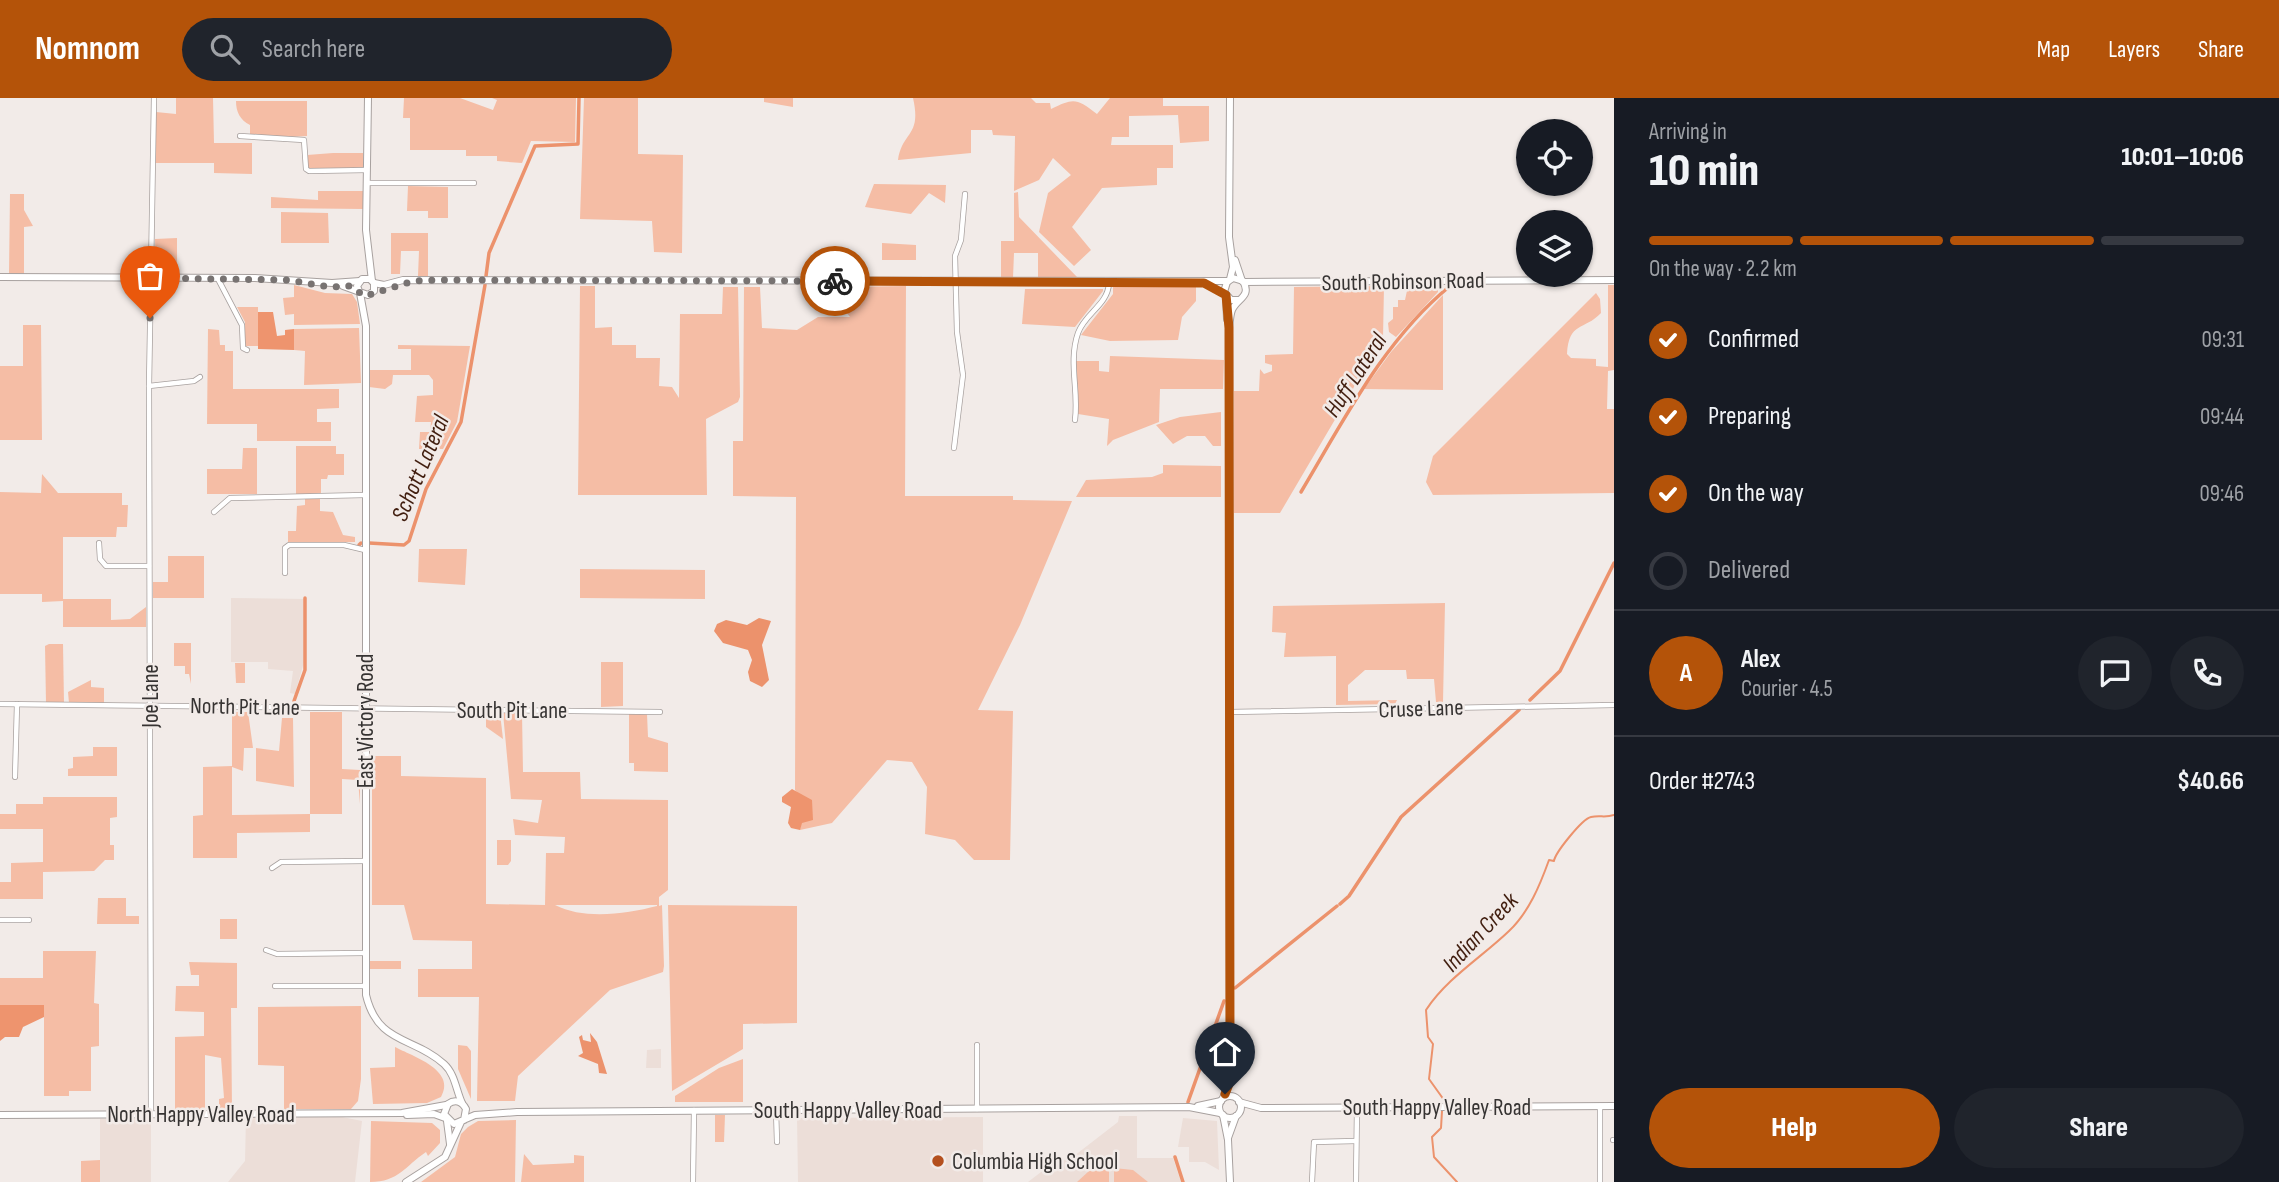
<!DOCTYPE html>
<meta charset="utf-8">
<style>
:root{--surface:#171b24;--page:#20242c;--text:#f1f3f6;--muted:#9ea1a6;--line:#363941;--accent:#b45309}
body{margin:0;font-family:"Sofia Sans Condensed",sans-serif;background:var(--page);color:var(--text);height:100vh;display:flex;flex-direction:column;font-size:26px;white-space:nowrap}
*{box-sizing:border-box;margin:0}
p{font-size:23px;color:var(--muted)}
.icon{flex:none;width:38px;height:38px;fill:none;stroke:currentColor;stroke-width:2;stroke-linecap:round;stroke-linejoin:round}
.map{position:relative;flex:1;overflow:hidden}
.side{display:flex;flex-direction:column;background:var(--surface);width:665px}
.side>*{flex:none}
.tools{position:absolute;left:1516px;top:21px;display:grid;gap:14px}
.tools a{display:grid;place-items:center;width:77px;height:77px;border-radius:50%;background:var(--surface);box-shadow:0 2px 5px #0004;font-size:35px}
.pin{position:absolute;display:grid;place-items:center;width:60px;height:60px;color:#fff;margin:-72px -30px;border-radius:50% 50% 50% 0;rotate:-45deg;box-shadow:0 0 7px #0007}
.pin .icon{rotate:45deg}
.courier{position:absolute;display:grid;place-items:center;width:70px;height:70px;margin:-35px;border:5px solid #b45309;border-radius:50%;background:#fff;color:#222;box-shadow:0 2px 9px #0007}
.head em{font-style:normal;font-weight:800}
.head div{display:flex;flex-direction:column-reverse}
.head{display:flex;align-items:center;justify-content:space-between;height:119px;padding:0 35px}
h1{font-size:46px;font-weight:800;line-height:52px}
.bar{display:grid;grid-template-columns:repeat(4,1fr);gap:10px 7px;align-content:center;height:84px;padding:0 35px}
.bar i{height:9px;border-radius:5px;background:var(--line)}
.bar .selected{background:var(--accent)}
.bar p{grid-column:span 4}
.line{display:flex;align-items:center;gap:18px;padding:0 35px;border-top:2px solid var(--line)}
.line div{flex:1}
.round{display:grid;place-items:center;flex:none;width:74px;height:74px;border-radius:37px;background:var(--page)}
ol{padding:0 35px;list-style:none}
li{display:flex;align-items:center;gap:21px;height:77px}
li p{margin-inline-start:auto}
li .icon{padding:7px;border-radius:50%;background:var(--accent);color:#fff;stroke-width:4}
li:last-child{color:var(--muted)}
li i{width:38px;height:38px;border:4px solid var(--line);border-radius:50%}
.primary-button{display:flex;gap:14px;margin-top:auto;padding:14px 35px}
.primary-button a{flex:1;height:80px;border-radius:42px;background:var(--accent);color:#fff;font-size:28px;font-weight:800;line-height:80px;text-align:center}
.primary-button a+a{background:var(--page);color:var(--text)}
header{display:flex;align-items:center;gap:42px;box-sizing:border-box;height:98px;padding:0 35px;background:var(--accent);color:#fff}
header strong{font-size:33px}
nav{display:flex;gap:38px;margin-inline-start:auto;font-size:24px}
.search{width:490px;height:63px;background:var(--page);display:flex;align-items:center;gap:18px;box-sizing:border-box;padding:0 24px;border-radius:38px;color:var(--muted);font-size:26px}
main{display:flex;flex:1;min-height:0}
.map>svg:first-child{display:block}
.built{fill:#ecded8}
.green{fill:#f5bda5;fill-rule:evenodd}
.forest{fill:#ee946e}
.water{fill:#ec926c}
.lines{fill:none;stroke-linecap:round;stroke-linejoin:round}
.stream{stroke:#ec926c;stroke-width:2}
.canal{stroke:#ec926c;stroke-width:3.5}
.street-casing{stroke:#a8a19f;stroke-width:6}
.secondary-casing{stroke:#a8a19f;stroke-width:8}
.street{stroke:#fff;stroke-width:4.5}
.secondary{stroke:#fff;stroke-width:6}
.done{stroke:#787372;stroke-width:7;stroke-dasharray:0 12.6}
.route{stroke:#b45309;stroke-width:9}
.poi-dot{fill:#b4501e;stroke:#f2ebe8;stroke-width:2.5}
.labels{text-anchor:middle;stroke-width:5;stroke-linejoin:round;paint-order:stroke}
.street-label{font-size:23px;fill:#363332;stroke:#f2ebe8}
.poi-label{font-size:23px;fill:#363332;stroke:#f2ebe8;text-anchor:start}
.water-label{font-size:24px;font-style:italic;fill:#411e0f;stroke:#f2ebe8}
</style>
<header>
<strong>Nomnom</strong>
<div class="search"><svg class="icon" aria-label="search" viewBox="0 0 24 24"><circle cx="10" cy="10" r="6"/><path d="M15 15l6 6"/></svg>Search here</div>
<nav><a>Map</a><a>Layers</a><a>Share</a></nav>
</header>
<main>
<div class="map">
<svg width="1614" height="1084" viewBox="0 0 1614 1084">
<rect width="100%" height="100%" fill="#f2ebe8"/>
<g class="built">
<polygon points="231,500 305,501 304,564 295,596 290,595 293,573 268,571 268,564 231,564"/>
<polygon points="661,951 661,970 646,970 647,952"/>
<polygon points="1119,1018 1137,1018 1137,1060 1173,1060 1181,1084 1028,1084 1049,1068 1074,1058 1118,1024"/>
<polygon points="246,1019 342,1019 362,1023 355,1084 228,1084 245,1063"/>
<polygon points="983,1019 983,1084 798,1084 797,1020"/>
<polygon points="1183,1020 1217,1023 1219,1072 1205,1064 1189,1064 1189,1049 1178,1049"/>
<rect x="100" y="1021" width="51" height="63"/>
</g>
<g class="green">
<polygon points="176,0 213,0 214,45 252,45 252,76 214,75 214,65 155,65 156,14 176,16"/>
<polygon points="404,0 460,0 493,12 497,2 492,0 576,0 575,44 531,43 522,65 497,63 497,58 466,58 466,52 410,52 410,20 403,20"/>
<polygon points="584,0 638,0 638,56 683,57 682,155 654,154 652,123 580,121"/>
<polygon points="764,0 793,0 793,9 764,4"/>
<path d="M913,0H1031L1036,5H1050L1051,11C1074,0 1076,0 1097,16L1110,0H1163V8H1209V43L1180,45L1178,17L1129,18V39H1112L1111,47H1173V70H1157V87L1102,90L1072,129L1091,152L1074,168L1039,134L1048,95L1071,77L1053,60L1039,82L1014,93L1015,38L993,37L992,32H971V55L898,62C902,33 922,39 913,0Z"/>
<path d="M236,3H307V38L250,41V27C240,22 236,14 236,3Z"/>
<polygon points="333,55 363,55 363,72 307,72 307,57"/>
<polygon points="874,86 946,87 945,105 929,95 911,116 865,109"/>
<polygon points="408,88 448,89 448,120 428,120 428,113 407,113"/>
<polygon points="318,93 363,93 363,111 271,110 271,99 318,102"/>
<polygon points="1018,94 1019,119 1078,180 1038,180 1038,155 1014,155 1013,180 1001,180 1001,143 1014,143 1014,95"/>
<polygon points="10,96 24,96 24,112 33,128 24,129 24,176 9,176"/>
<polygon points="281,114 328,115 329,145 281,145"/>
<polygon points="391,135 428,135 428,178 418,178 419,153 401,153 400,176 391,176"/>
<polygon points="177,140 177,175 156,175 155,141"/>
<polygon points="882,145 916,147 916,162 882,162"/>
<polygon points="294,187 325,195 352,196 357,204 360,226 294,227 294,216 285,217 283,200 294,199"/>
<path d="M1608,187H1614V272L1608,273L1607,311H1614V395L1433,397L1426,384L1433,358L1596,195L1600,201L1601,215C1584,233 1569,223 1567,256L1571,260L1596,261V268L1608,269Z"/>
<polygon points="580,188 595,188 595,230 612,229 612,247 636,247 636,260 660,260 659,288 672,289 679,300 680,216 722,216 723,189 738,189 740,299 738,304 706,321 707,397 578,397"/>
<polygon points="906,188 905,398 1013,398 1013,402 1072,403 1020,527 978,612 1013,613 1010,762 974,762 955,742 925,736 927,689 912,664 887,662 832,725 800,732 801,699 795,692 796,399 733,398 733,343 743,343 744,189 760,189 762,230 797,232 818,219 850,219 840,206 840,189"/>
<polygon points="1384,188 1383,240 1368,256 1353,291 1280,415 1234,415 1234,293 1259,293 1260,271 1264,276 1272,273 1272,267 1265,265 1265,257 1293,256 1294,189"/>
<polygon points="1408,188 1438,188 1438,194 1396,239 1389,234 1388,225 1393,221 1393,209 1398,209 1398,202 1405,202"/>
<polygon points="1113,189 1196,189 1196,203 1182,219 1178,242 1110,243 1081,237 1113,196"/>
<polygon points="1025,191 1103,191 1103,193 1075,229 1022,226"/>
<polygon points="1443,197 1443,292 1364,291 1391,254"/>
<polygon points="237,209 258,209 258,248 245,248 245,224"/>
<polygon points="23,227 41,227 42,342 0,342 0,268 23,268"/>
<polygon points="359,230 361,285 304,287 305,253 294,252 294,231"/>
<polygon points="208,231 219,232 220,247 225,247 225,253 233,253 233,291 339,291 339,310 317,311 317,324 331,324 331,343 257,343 257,326 207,326"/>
<polygon points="398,247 470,248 457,324 443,351 419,351 420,334 430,334 431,324 415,324 417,298 433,297 433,282 429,277 393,277 392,286 385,291 369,289 369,272 411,272 411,251 398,251"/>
<polygon points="1110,258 1224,262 1223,291 1160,291 1159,324 1113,342 1107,348 1109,321 1078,316 1075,263 1099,263 1099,273 1109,274"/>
<polygon points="1221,314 1221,348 1213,348 1205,338 1187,338 1173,346 1156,327 1180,319"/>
<polygon points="296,348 336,348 336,356 344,356 344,377 328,377 327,381 321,381 321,396 296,396"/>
<polygon points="243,350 257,350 257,396 207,396 207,371 242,371"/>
<polygon points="1163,367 1221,368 1221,399 1076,399 1086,382 1152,379 1163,375"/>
<polygon points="42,376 58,395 122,395 122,407 128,407 127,429 117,429 116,439 63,439 63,501 111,501 111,522 130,521 146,509 146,529 63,529 63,503 42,504 42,496 0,496 0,394 41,395"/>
<polygon points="305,401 320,401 320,413 333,414 343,437 355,439 355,444 288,444 288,433 296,433 297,408 305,407"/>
<polygon points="419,451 467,451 465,487 418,484"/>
<polygon points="168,458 204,458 204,500 153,500 153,484 168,484"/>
<polygon points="580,471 705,472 705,501 580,500"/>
<polygon points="1445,505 1443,604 1436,604 1434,581 1407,581 1406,572 1365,572 1348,587 1348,603 1397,602 1395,606 1336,607 1336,558 1284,559 1286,535 1272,534 1273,508"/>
<polygon points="174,545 191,545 191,586 189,576 185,576 185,568 174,568"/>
<polygon points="49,546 63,546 64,605 46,605 45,548"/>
<polygon points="601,564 623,564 623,608 601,609"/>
<polygon points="235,565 245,565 245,585 236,585"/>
<polygon points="91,582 91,589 104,590 104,605 69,605 68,594"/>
<polygon points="232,614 248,614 253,650 244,650 243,673 232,669 232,717 310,716 310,614 342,614 342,671 360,672 360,706 358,682 342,681 342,716 310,716 310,734 237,735 237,760 193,760 193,718 203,717 203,669 232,668"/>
<polygon points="486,614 500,615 503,641 486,629"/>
<path d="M503,615H522L523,674H580L581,701L668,702V792L659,799V808L662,807L664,868L663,874L610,892L518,978L515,1003H477L479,899H418V871H472V843L413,842L404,807H372V658H401V678L486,680V806L545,807L546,755H564L565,739L515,737L513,721L538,725L542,702L511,701ZM555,807H657V808C626,816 584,822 555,807Z"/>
<polygon points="629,616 647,616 648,639 668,645 668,674 634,673 634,665 629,665"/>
<polygon points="282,620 293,620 294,689 256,683 256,650 279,653"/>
<polygon points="93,649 117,649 117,678 68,678 68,671 73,670 73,659 93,658"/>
<polygon points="43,699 117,699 117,719 110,720 110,747 114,747 114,762 105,762 94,773 43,774 43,801 0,801 0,784 11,784 11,765 43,764 43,731 0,731 0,716 16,716 16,706 43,706"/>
<polygon points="497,742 511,742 511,763 508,767 497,767"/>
<polygon points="98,800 126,800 126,818 139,818 139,826 97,826"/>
<polygon points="668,807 797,808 797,925 743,926 743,951 672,993"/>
<rect x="220" y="821" width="17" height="20"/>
<polygon points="43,853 96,853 94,905 99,906 99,948 91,949 91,993 69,993 69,998 44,998 44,907 0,907 0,880 43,880"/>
<rect x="369" y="863" width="32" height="8"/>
<polygon points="189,864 237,865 237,910 231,910 232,1012 219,1012 219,1001 224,1000 221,960 205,957 205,1012 175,1012 175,939 204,938 204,914 175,913 176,888 199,888 199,877 191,877"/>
<polygon points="361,908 361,981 358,1003 351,1011 284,1011 284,968 258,967 258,909"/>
<polygon points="458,947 467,948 471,953 471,1001 458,971"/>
<path d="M395,949C412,958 457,972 441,999L427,1005L373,1006L370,970L395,969Z"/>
<polygon points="743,961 743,1004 675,1004 675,998 719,970"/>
<polygon points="715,1017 725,1017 724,1044 715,1044"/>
<polygon points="516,1022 515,1084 421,1084 455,1059 461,1036 468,1029 478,1023"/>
<path d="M371,1023L432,1025L440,1032V1045L428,1058L426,1054C405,1068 399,1084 370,1084Z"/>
<polygon points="524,1056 533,1067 574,1065 574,1057 584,1058 584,1084 521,1084"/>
<polygon points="100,1062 100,1084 81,1084 81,1063"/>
<polygon points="1109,1069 1109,1084 1077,1084 1089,1073"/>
<polygon points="1114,1070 1133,1072 1148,1084 1114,1084"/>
</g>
<g class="forest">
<polygon points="258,214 273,214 277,238 285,237 285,232 294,231 294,252 258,251"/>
<polygon points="792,691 812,702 813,722 802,725 800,732 791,730 788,725 791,709 782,704 782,699"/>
<polygon points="0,907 44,907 44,919 23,929 19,939 5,939 0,943"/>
</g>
<g class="water">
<polygon points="759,520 771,523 762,547 769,582 762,589 750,583 748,574 752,562 748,552 723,545 714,533 717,526 726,522 747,527"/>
<polygon points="590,935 597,944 607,976 599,975 598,966 578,958 583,955 579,939 582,937 583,942 591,944"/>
</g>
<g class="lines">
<g class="stream">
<path d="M1444,1002L1429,981L1433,946L1428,939L1426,912C1447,880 1482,859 1509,833C1529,814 1540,787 1549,762L1554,763C1555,755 1582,721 1591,719C1600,717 1605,720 1614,717"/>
<polyline points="1442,1013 1441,1030 1432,1039 1434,1059 1457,1084"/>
</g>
<g class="canal">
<polyline points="486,178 489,155 535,48 578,46 579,0"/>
<path d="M1301,394C1344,322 1384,242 1450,188"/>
<polyline points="369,445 404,447 409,443 426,391 461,324 485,187"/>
<polyline points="359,447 361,445"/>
<polyline points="1530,602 1560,573 1614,465"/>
<polyline points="294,603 305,572 305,500"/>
<polyline points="1340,806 1349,798 1401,719 1519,612"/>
<polyline points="1235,890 1337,808"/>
<polyline points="1188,1004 1224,903"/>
<polyline points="1175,1059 1183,1084"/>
</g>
<defs>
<g id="street">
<polyline points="240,38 304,42 306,71 309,73 367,72"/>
<polyline points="367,85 474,85"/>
<polyline points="218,181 242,227 243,250 247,252"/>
<polyline points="149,288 194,283 200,279"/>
<path d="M1075,322C1079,293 1068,264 1078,235C1085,215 1108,207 1109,185"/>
<polyline points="954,350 963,277 957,234 955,158 961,142 965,96"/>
<polyline points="214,414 230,400 365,397"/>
<polyline points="99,445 100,461 106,468 149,468"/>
<polyline points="285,475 285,450 289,447 344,447 365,452"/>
<polyline points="0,606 660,614"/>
<polyline points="1229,614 1614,607"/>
<polyline points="15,679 17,606"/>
<polyline points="272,770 281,764 365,763"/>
<polyline points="0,822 29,822"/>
<polyline points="266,852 277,856 365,855"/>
<polyline points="275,888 365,888"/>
<polyline points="1600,1008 1600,1084"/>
<polyline points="977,1011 977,947"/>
<polyline points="776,1012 777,1044"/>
<polyline points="151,1016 149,288 154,0"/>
<polyline points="1613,1042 1614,1042"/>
<polyline points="693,1084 694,1012"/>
<polyline points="1312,1084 1314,1044 1356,1043"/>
<polyline points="1356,1084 1357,1009"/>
</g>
<g id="secondary">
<polyline points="368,0 366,132 372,183"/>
<polyline points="1235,162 1242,183"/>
<polyline points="0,179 255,180 332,185 360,183"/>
<polyline points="1230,181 1233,169 1229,139 1230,0"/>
<polyline points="1244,184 1614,182"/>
<polyline points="374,185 384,187 403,182 1228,183"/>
<polyline points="343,188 368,197 374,193 374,185 370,181 362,181 357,188 359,193"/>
<path d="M360,195L366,228V897C378,947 413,938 444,966C455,976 456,992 462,1005"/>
<polyline points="1226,197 1227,221"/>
<circle cx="1230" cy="1009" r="11"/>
<path d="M1223,1000L1229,986L1230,955L1229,230C1230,224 1230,217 1232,212C1237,200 1252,199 1243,183L1233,180L1227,184L1224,194L1231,202H1239"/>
<polyline points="1239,1004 1261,1010 1614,1008"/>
<polyline points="1198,1008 1221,1003"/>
<polyline points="0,1017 402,1015 446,1007"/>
<polyline points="407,1017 434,1016 445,1020"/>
<polyline points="1223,1017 1228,1042 1230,1084"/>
<path d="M464,1022L466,1011C462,1003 455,1001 448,1006L444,1016L454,1026L475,1017L517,1014L1189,1009L1220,1015"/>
<polyline points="447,1023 450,1046"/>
<polyline points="1228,1040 1236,1018"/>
<polyline points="406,1084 445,1059 461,1024"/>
</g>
</defs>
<use href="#street" class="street-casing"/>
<use href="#secondary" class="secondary-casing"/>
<use href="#street" class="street"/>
<use href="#secondary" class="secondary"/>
</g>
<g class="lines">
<polyline class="done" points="150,220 150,180 288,182 330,189 349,188 365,198 413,183 438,182 835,183"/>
<polyline class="route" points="835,183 1204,185 1226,197 1229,230 1230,955 1229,986 1225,996"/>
</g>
<circle class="poi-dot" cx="938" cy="1063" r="7"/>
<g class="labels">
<g class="street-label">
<text transform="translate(1403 183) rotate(-1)" y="8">South Robinson Road</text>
<text transform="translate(150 598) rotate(-90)" y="8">Joe Lane</text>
<text transform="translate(245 608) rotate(1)" y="8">North Pit Lane</text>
<text transform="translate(1421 610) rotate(-2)" y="8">Cruse Lane</text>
<text x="512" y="620">South Pit Lane</text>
<text transform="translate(365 623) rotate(-90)" y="8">East Victory Road</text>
<text x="1437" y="1017">South Happy Valley Road</text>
<text x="848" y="1020">South Happy Valley Road</text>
<text x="201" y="1024">North Happy Valley Road</text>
</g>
<g class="poi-label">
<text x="952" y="1071">Columbia High School</text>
</g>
<g class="water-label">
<text transform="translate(1355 277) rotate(-57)" y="8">Huff Lateral</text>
<text transform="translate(420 370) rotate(-67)" y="8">Schott Lateral</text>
<text transform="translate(1480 834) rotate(-47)" y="8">Indian Creek</text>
</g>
</g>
</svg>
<div class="tools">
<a><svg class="icon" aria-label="locate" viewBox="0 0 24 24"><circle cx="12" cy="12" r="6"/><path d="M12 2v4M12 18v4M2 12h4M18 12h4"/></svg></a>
<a><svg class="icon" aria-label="layers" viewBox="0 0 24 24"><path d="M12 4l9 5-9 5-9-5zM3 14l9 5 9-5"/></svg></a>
</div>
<div class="pin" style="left:150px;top:220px;background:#ea580c"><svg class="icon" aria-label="bag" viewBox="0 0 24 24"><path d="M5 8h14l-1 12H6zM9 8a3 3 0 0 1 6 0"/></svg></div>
<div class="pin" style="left:1225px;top:996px;background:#1f2937"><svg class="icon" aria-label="home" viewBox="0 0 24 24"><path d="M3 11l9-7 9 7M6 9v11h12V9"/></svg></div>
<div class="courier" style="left:835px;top:183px"><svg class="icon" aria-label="bike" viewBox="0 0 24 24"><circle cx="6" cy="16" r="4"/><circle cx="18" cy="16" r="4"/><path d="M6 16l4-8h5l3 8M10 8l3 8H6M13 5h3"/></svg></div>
</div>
<section class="side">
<div class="head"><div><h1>10 min</h1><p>Arriving in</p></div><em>10:01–10:06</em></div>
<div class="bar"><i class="selected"></i><i class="selected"></i><i class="selected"></i><i></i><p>On the way · 2.2 km</p></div>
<ol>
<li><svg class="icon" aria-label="check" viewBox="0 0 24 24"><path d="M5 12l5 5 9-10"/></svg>Confirmed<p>09:31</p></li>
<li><svg class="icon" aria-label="check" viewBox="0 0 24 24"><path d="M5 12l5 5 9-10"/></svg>Preparing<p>09:44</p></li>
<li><svg class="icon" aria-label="check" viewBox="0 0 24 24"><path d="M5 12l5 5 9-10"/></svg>On the way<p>09:46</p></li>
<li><i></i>Delivered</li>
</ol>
<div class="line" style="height:126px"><b class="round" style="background:var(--accent);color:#fff">A</b><div><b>Alex</b><p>Courier · 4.5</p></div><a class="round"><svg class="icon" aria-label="chat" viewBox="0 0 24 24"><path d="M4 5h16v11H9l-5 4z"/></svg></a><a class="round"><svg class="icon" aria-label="phone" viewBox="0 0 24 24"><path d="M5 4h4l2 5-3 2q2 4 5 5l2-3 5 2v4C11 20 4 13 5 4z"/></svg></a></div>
<div class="line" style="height:91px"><div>Order #2743</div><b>$40.66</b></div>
<div class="primary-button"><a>Help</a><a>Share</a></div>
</section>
</main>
